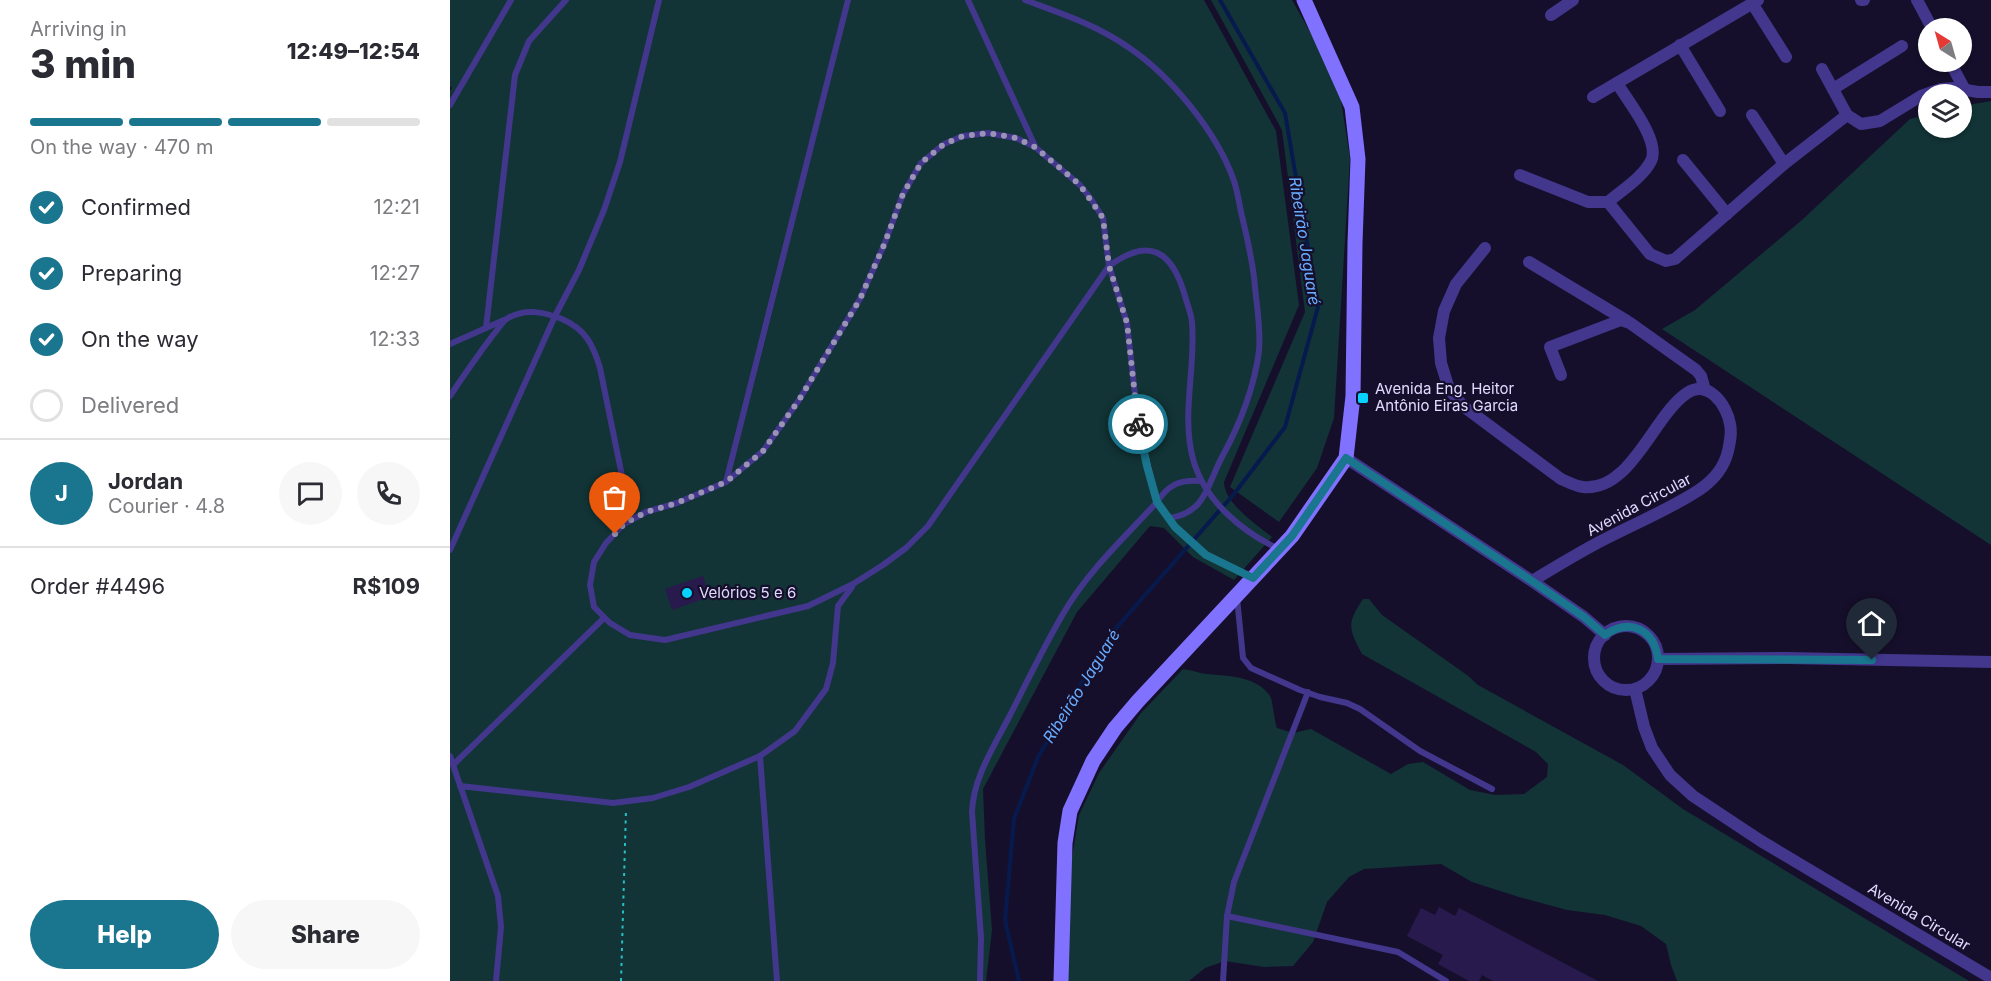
<!DOCTYPE html>
<meta charset="utf-8">
<style>
:root{--surface:#fff;--page:#f7f7f7;--text:#2b2b33;--muted:#7c7c81;--line:#e1e1e2;--accent:#1a768f}
body{margin:0;font-family:Inter,sans-serif;background:var(--page);color:var(--text);height:100vh;display:flex;flex-direction:column;font-size:22px;white-space:nowrap}
*{box-sizing:border-box;margin:0}
p{font-size:20px;color:var(--muted)}
.icon{flex:none;width:33px;height:33px;fill:none;stroke:currentColor;stroke-width:2;stroke-linecap:round;stroke-linejoin:round}
.map{position:relative;flex:1;overflow:hidden}
.drawer{display:flex;flex-direction:column;background:var(--surface);width:450px}
.drawer>*{flex:none}
.needle{width:39px;rotate:323deg}
.fabs{position:absolute;left:1468px;top:18px;display:grid;gap:12px}
.fabs a{display:grid;place-items:center;width:54px;height:54px;border-radius:50%;background:var(--surface);box-shadow:0 2px 4px #0004;font-size:30px}
.pin{position:absolute;display:grid;place-items:center;width:51px;height:51px;color:#fff;margin:-62px -26px;border-radius:50% 50% 50% 0;rotate:-45deg;box-shadow:0 0 6px #0007}
.pin .icon{rotate:45deg}
.courier{position:absolute;display:grid;place-items:center;width:60px;height:60px;margin:-30px;border:4px solid #1a768f;border-radius:50%;background:#fff;color:#222;box-shadow:0 2px 8px #0007}
.head em{font-style:normal;font-weight:800}
.head div{display:flex;flex-direction:column-reverse}
.head{display:flex;align-items:center;justify-content:space-between;height:102px;padding:0 30px}
h1{font-size:39px;font-weight:800;line-height:45px}
.bar{display:grid;grid-template-columns:repeat(4,1fr);gap:9px 6px;align-content:center;height:72px;padding:0 30px}
.bar i{height:8px;border-radius:4px;background:var(--line)}
.bar .on{background:var(--accent)}
.bar p{grid-column:span 4}
.line{display:flex;align-items:center;gap:15px;padding:0 30px;border-top:2px solid var(--line)}
.line div{flex:1}
.round{display:grid;place-items:center;flex:none;width:63px;height:63px;border-radius:32px;background:var(--page)}
ol{padding:0 30px;list-style:none}
li{display:flex;align-items:center;gap:18px;height:66px}
li p{margin-inline-start:auto}
li .icon{padding:6px;border-radius:50%;background:var(--accent);color:#fff;stroke-width:4}
li:last-child{color:var(--muted)}
li i{width:33px;height:33px;border:3px solid var(--line);border-radius:50%}
.button{display:flex;gap:12px;margin-top:auto;padding:12px 30px}
.button a{flex:1;height:69px;border-radius:36px;background:var(--accent);color:#fff;font-size:24px;font-weight:800;line-height:69px;text-align:center}
.button a+a{background:var(--page);color:var(--text)}
main{display:flex;flex:1;min-height:0}
.map>svg:first-child{display:block}
.green{fill:#123436}
.lines{fill:none;stroke-linecap:round;stroke-linejoin:round}
.stream{stroke:#071a4d;stroke-width:4}
.building{fill:#291a4e}
.path{stroke:#28c1c5;stroke-width:2;stroke-dasharray:3 4.5;stroke-linecap:butt}
.service{stroke:#42378d;stroke-width:6}
.minor{stroke:#42378d;stroke-width:12}
.secondary{stroke:#8171ff;stroke-width:15}
.done{stroke:#9a93b5;stroke-width:6;stroke-dasharray:0 10.8}
.route{stroke:#1a768f;stroke-width:8}
.poi-dot{fill:#06d1ff;stroke:#160f2c;stroke-width:2}
.labels{text-anchor:middle;stroke-width:4.5;stroke-linejoin:round;paint-order:stroke}
.poi-label{font-size:15px;fill:#e1daff;stroke:#160f2c;text-anchor:start}
.street-label{font-size:15px;fill:#e1daff;stroke:#160f2c}
.water-label{font-size:16px;font-style:italic;fill:#68acff;stroke:#160f2c}
</style>
<main>
<section class="drawer">
<div class="head"><div><h1>3 min</h1><p>Arriving in</p></div><em>12:49–12:54</em></div>
<div class="bar"><i class="on"></i><i class="on"></i><i class="on"></i><i></i><p>On the way · 470 m</p></div>
<ol>
<li><svg class="icon" aria-label="check" viewBox="0 0 24 24"><path d="M5 12l5 5 9-10"/></svg>Confirmed<p>12:21</p></li>
<li><svg class="icon" aria-label="check" viewBox="0 0 24 24"><path d="M5 12l5 5 9-10"/></svg>Preparing<p>12:27</p></li>
<li><svg class="icon" aria-label="check" viewBox="0 0 24 24"><path d="M5 12l5 5 9-10"/></svg>On the way<p>12:33</p></li>
<li><i></i>Delivered</li>
</ol>
<div class="line" style="height:108px"><b class="round" style="background:var(--accent);color:#fff">J</b><div><b>Jordan</b><p>Courier · 4.8</p></div><a class="round"><svg class="icon" aria-label="chat" viewBox="0 0 24 24"><path d="M4 5h16v11H9l-5 4z"/></svg></a><a class="round"><svg class="icon" aria-label="phone" viewBox="0 0 24 24"><path d="M5 4h4l2 5-3 2q2 4 5 5l2-3 5 2v4C11 20 4 13 5 4z"/></svg></a></div>
<div class="line" style="height:78px"><div>Order #4496</div><b>R$109</b></div>
<div class="button"><a>Help</a><a>Share</a></div>
</section>
<div class="map">
<svg width="1541" height="981" viewBox="0 0 1541 981">
<rect width="100%" height="100%" fill="#160f2c"/>
<g class="green">
<path d="M0,0H754L826,131L849,305L774,482C774,503 807,525 822,537L784,580L743,557L714,528L700,526L627,612L533,789L535,840L542,930L536,981H0V91L2,88L0,86Z"/>
<polygon points="761,0 842,0 888,81 900,158 884,418 867,468 829,522 780,487 855,312 832,130"/>
<polygon points="1541,101 1541,545 1212,329 1245,310 1352,220 1460,119 1479,114 1479,128 1512,128 1512,106"/>
<path d="M913,599H919L932,615L1017,675L1028,685L1173,765L1233,809L1519,981H1227L1221,965L1216,944L1191,926L1155,915L1117,910L1069,897L1022,882L991,864L914,869L899,877L877,902L863,942L843,966L814,967L775,961L755,968L739,981H615L620,869L629,815L649,773L691,713L733,669C741,670 749,673 756,674C778,676 807,676 820,696C823,701 824,720 827,728L843,733L861,729L941,774L958,764L973,762L1020,790L1045,795L1074,794L1097,777L1098,764L1086,752L912,654C898,628 897,623 913,599Z"/>
</g>
<g class="lines">
<polyline class="stream" points="569,981 555,920 564,819 588,757 660,635 784,494 835,427 868,307 835,113 770,0"/>
</g>
<g class="building">
<polygon points="253,576 259,597 222,610 215,589"/>
<polygon points="989,907 1005,916 1009,908 1148,981 1043,981 1032,975 1029,981 1019,981 988,964 993,955 957,936 971,908 985,915"/>
</g>
<g class="lines">
<polyline class="path" points="171,981 176,810"/>
<g class="service">
<polyline points="518,0 585,146"/>
<path d="M575,0C610,13 647,25 678,47C720,75 767,132 784,181C787,190 789,201 791,212C797,237 803,261 805,287C807,308 811,330 809,351C804,389 790,424 772,457C757,485 756,513 719,518"/>
<polyline points="0,105 61,0"/>
<polyline points="36,328 65,75 79,41 116,0"/>
<polyline points="0,344 54,320"/>
<path d="M0,396C14,375 28,355 43,335C48,330 52,321 58,318C76,308 94,312 112,319C135,329 143,344 150,368L181,520"/>
<polyline points="276,482 398,0"/>
<polyline points="0,550 105,316 129,270 154,210 170,162 209,0"/>
<path d="M803,578L756,555L725,527L707,502L689,430L677,323L659,266L653,218L641,199L630,185L585,147L566,138L538,133L513,136L494,144L471,163L453,194L434,245L410,299L349,400L313,451L276,482L227,503L196,512L174,524L156,543L144,562L140,585L144,607L160,623L180,635L215,640L358,606L403,584L433,565L456,548L478,526L659,266C699,237 722,250 735,296C737,304 741,313 742,322C746,368 731,414 743,459C754,500 792,532 829,549"/>
<polyline points="787,598 793,658 801,668 850,690 870,697 897,703 910,709 970,751 1042,789"/>
<polyline points="858,692 784,882 777,916 948,952 996,981"/>
<polyline points="0,756 48,896 51,927 46,981"/>
<polyline points="310,756 327,981"/>
<polyline points="3,765 154,618"/>
<polyline points="10,786 163,803 203,798 239,787 310,756 345,731 376,689 383,663 388,606 402,587"/>
<path d="M530,981L531,938L522,812C523,779 543,748 558,719C576,684 593,648 613,614C637,572 674,538 707,502C718,485 730,479 751,481"/>
<polyline points="773,981 777,916"/>
</g>
<g class="minor">
<polyline points="1411,0 1414,0"/>
<polyline points="1467,0 1482,28"/>
<polyline points="1302,3 1336,57"/>
<polyline points="1101,15 1123,0"/>
<polyline points="1230,45 1270,111"/>
<polyline points="1500,62 1515,90"/>
<polyline points="1372,69 1397,115 1411,124 1430,121 1471,96 1491,89 1504,88 1528,92 1541,92"/>
<polyline points="1383,89 1452,46"/>
<polyline points="1143,97 1308,0"/>
<polyline points="1302,115 1334,164"/>
<polyline points="1233,160 1277,214"/>
<path d="M1070,175L1138,202H1158C1172,190 1193,177 1201,161C1211,141 1177,100 1167,83"/>
<polyline points="1158,202 1200,254 1216,261 1225,259 1334,164 1397,115"/>
<path d="M1035,248L1006,284L994,311L989,338L991,363L999,389L1013,406L1111,479C1118,482 1125,486 1133,487C1181,492 1203,416 1237,393C1258,379 1277,405 1280,424C1282,433 1280,442 1278,451C1274,468 1264,480 1249,490C1220,509 1188,522 1157,538C1131,551 1107,566 1082,581"/>
<polyline points="1079,262 1177,321"/>
<polyline points="1111,375 1100,347 1171,320 1180,323 1246,370 1251,376 1255,390"/>
<polyline points="896,458 1082,581 1134,617 1155,635"/>
<circle cx="1176" cy="658" r="32"/>
<polyline points="1208,659 1337,658 1541,662"/>
<polyline points="1185,689 1194,727 1202,748 1220,775 1243,796 1311,841 1541,978"/>
</g>
<polyline class="secondary" points="611,981 615,843 620,811 643,761 665,728 688,701 842,536 896,458 903,396 905,243 908,159 902,107 854,0"/>
</g>
<g class="lines">
<polyline class="done" points="165,534 174,524 196,512 227,503 276,482 313,451 349,400 410,299 434,245 453,194 471,163 494,144 513,136 538,133 566,138 585,147 630,185 653,218 659,266 677,323 688,424"/>
<path class="route" d="M688,424L697,466L707,502L725,527L756,555L803,578L842,536L896,458L1082,581L1134,617L1155,635C1180,618 1204,629 1208,659L1422,660"/>
</g>
<g class="poi-dot">
<rect x="907" y="392" width="12" height="12" rx="3"/>
<circle cx="237" cy="593" r="6"/>
</g>
<g class="labels">
<g class="poi-label">
<text x="925" y="394">Avenida Eng. Heitor<tspan x="925" dy="17">Antônio Eiras Garcia</tspan></text>
<text x="249" y="598">Velórios 5 e 6</text>
</g>
<g class="street-label">
<text transform="translate(1189 505) rotate(-28)" y="5">Avenida Circular</text>
<text transform="translate(1469 917) rotate(31)" y="5">Avenida Circular</text>
</g>
<g class="water-label">
<text transform="translate(855 241) rotate(81)" y="6">Ribeirão Jaguaré</text>
<text transform="translate(631 686) rotate(-58)" y="6">Ribeirão Jaguaré</text>
</g>
</g>
</svg>
<div class="fabs">
<a><svg class="needle" viewBox="-14 -14 28 28"><path d="M0-13l5 13h-10z" fill="#e53935"/><path d="M0 13l5-13h-10z" fill="#7c7c81"/></svg></a>
<a><svg class="icon" aria-label="layers" viewBox="0 0 24 24"><path d="M12 4l9 5-9 5-9-5zM3 14l9 5 9-5"/></svg></a>
</div>
<div class="pin" style="left:165px;top:534px;background:#ea580c"><svg class="icon" aria-label="bag" viewBox="0 0 24 24"><path d="M5 8h14l-1 12H6zM9 8a3 3 0 0 1 6 0"/></svg></div>
<div class="pin" style="left:1422px;top:660px;background:#1f2937"><svg class="icon" aria-label="home" viewBox="0 0 24 24"><path d="M3 11l9-7 9 7M6 9v11h12V9"/></svg></div>
<div class="courier" style="left:688px;top:424px"><svg class="icon" aria-label="bike" viewBox="0 0 24 24"><circle cx="6" cy="16" r="4"/><circle cx="18" cy="16" r="4"/><path d="M6 16l4-8h5l3 8M10 8l3 8H6M13 5h3"/></svg></div>
</div>
</main>
